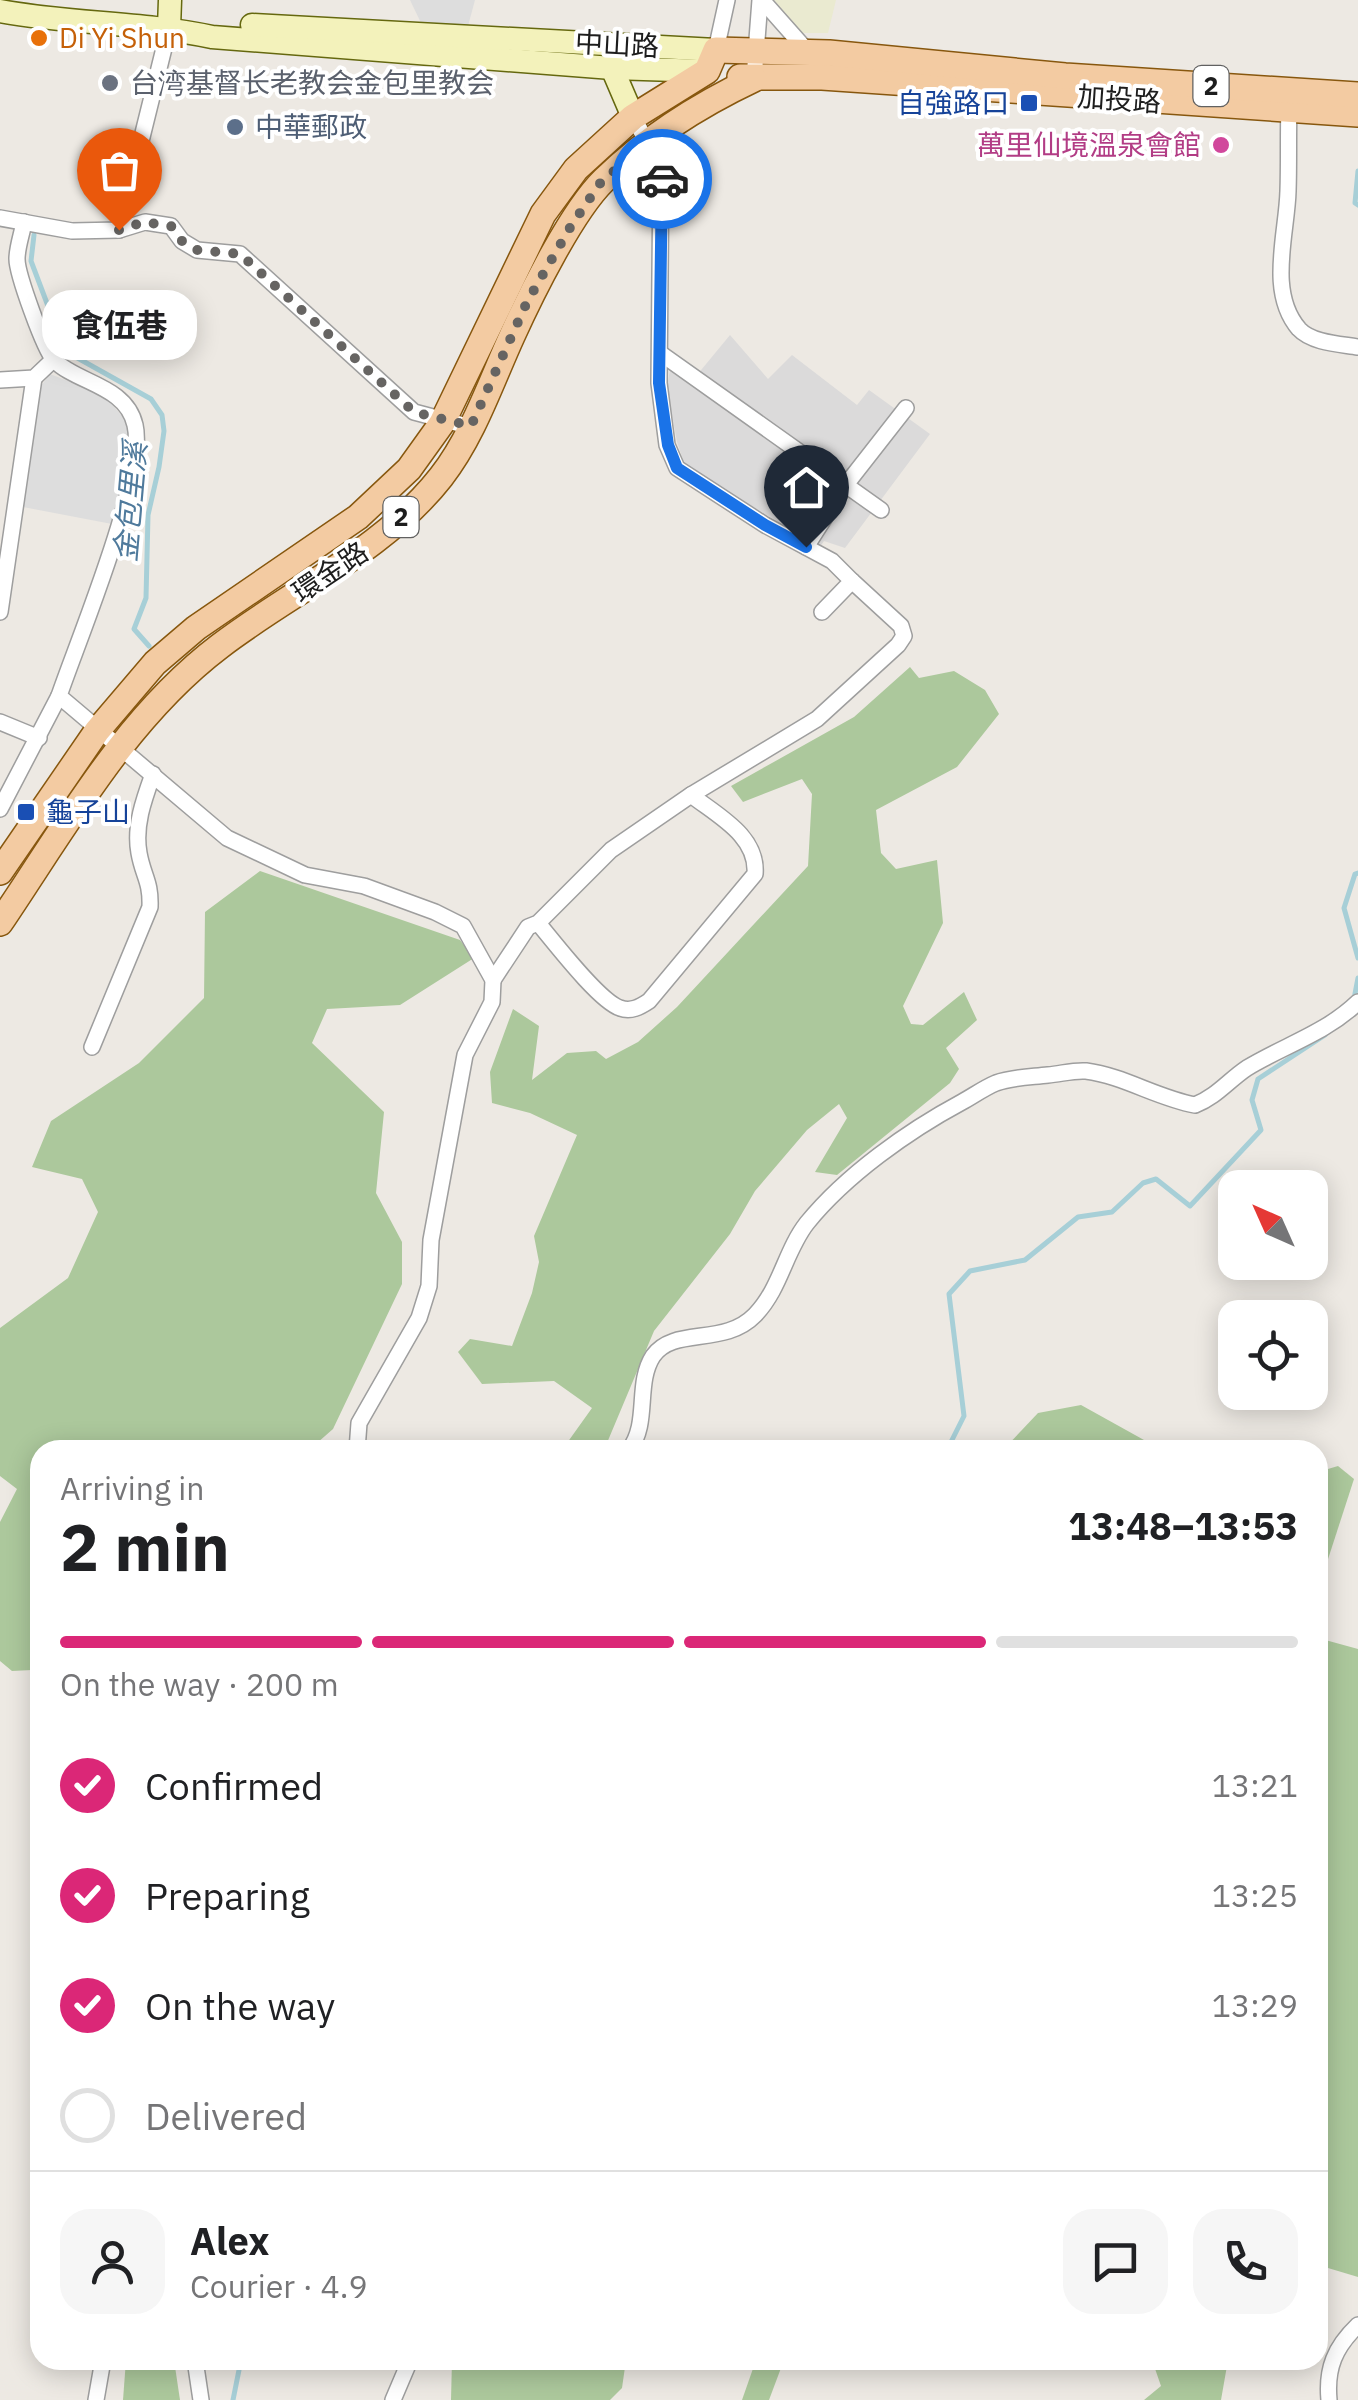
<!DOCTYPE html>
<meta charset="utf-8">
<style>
:root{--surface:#fff;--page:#f6f6f6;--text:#202124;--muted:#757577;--line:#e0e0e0;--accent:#db2777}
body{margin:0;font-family:"IBM Plex Sans","Noto Sans TC",sans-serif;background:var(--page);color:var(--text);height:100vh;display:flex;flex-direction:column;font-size:38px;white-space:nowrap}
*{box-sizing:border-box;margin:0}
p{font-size:32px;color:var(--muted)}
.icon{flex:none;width:55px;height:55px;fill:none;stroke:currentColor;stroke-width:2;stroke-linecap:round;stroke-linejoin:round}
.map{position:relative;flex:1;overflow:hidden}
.drawer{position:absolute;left:30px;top:1440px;width:1298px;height:930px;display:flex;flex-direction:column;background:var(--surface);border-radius:30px;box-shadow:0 5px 25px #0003}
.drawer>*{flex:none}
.needle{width:65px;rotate:315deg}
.fabs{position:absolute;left:1218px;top:1170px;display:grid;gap:20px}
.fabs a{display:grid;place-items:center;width:110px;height:110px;border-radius:20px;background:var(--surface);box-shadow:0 5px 25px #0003;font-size:50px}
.pin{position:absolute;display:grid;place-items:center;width:85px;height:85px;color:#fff;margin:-102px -42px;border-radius:50% 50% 50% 0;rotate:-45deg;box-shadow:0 0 10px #0007}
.pin .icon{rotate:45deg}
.courier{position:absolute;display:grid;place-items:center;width:100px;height:100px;margin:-50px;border:8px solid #1a73e8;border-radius:50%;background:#fff;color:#222;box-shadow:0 2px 12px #0007}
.bubble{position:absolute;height:70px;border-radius:30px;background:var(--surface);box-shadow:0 5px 25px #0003;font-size:32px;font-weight:700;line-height:70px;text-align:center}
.overview em{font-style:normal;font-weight:700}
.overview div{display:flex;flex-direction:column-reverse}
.overview{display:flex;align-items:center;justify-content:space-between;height:170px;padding:0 30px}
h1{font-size:65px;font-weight:700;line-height:75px}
.bar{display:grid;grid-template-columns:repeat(4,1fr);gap:15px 10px;align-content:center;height:120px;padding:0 30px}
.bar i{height:12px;border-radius:8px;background:var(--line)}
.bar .selected{background:var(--accent)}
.bar p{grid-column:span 4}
.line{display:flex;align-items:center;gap:25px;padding:0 30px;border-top:2px solid var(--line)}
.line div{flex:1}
.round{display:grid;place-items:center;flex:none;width:105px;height:105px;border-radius:30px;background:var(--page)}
ol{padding:0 30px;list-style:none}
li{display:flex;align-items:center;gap:30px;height:110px}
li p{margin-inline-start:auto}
li .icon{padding:10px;border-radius:50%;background:var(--accent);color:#fff;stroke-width:4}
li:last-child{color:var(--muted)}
li i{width:55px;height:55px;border:5px solid var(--line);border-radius:50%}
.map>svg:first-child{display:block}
.residential{fill:#dbdada}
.farmland{fill:#eaead0}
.forest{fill:#acc89c}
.parking{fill:#ddd}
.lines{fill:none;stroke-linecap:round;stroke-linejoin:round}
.stream{stroke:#a7cfd7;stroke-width:5}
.street-casing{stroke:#9e9e9e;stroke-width:18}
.secondary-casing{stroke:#65680f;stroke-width:25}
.primary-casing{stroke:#87570e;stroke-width:28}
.street{stroke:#fff;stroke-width:15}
.secondary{stroke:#f3f2bb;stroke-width:22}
.primary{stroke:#f3cba2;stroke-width:25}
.done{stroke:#666462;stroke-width:10;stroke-dasharray:0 18}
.route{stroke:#1a73e8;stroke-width:12}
.food-dot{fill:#e8710a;stroke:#fff;stroke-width:4}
.worship-dot{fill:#6b7280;stroke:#fff;stroke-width:4}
.transit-dot{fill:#1a4fb4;stroke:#fff;stroke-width:4}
.service-dot{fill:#5c6f8a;stroke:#fff;stroke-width:4}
.hotel-dot{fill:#d1479c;stroke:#fff;stroke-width:4}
.labels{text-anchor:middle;stroke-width:8;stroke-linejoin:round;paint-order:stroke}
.shield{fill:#fff;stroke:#616161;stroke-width:2.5}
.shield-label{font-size:25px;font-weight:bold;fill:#1d1d1d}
.food-label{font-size:28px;fill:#c56008;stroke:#fff;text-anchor:start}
.street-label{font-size:28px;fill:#1d1d1d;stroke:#fff}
.worship-label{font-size:28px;fill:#5b616d;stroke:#fff;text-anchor:start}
.transit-label{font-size:28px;fill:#164399;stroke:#fff;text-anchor:end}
.service-label{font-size:28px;fill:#4e5e75;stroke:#fff;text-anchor:start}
.hotel-label{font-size:28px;fill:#b23c85;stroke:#fff;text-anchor:end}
.water-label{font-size:30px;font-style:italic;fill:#4f7a9c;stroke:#fff}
</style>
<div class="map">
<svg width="1358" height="2400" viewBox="0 0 1358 2400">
<rect width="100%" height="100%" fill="#ede9e3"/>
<polygon class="residential" points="730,335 768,379 792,355 857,405 869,390 930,434 845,548 824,541 820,547 685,466 677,442 667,388 672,357 697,375"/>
<polygon class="farmland" points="774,0 836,0 828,33 802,33"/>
<g class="forest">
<polygon points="910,667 919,678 954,671 985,690 999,714 957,767 876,810 881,853 896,869 937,860 943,923 903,1006 911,1024 923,1025 964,992 977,1020 946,1048 959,1069 950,1083 837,1175 815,1172 847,1118 839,1104 807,1130 755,1191 730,1234 654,1331 604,1450 562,1450 592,1408 554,1381 482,1384 458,1352 470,1339 512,1346 532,1293 539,1262 534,1236 577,1135 530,1113 492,1103 490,1072 513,1009 539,1026 532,1080 567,1053 596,1051 606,1059 638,1042 677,1007 808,866 812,794 802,779 743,802 731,786 854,717"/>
<polygon points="260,871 460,940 474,958 400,1005 327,1009 312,1043 384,1112 376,1193 402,1242 402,1284 333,1429 309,1450 40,1450 40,1659 32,1670 12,1671 0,1661 0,1522 17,1489 0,1476 0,1328 68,1278 98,1212 82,1179 32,1167 51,1121 139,1063 204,998 205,912"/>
<polygon points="1081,1405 1162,1450 1003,1450 1038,1413"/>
<polygon points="1338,1466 1354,1479 1318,1590 1318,1472"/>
<polygon points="1318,1638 1358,1649 1358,2277 1318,2265"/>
<polygon points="126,2360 174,2360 180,2400 123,2400"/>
<polygon points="452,2360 626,2360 622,2388 610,2400 451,2400"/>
<polygon points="756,2360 784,2360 769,2400 742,2400"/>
<polygon points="1152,2360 1228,2360 1221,2400 1144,2400 1161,2386"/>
</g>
<g class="parking">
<polygon points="410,0 475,0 468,26 422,25"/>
<polygon points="50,374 104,395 129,424 133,444 112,524 23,507 41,386"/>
</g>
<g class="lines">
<g class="stream">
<polyline points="1358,171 1355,203 1358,205"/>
<polyline points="34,235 31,261 65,351 151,399 162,415 164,431 159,467 148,515 146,598 134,629 149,646"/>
<polyline points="1358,873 1355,874 1344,908 1358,958"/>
<polyline points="1354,999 1358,978"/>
<polyline points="947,1450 964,1416 949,1294 970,1271 1025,1260 1078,1217 1112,1212 1143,1183 1156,1179 1190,1206 1261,1130 1252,1100 1258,1079 1325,1035"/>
<polyline points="233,2400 241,2360"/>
</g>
<defs>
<g id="street">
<polyline points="762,0 809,53"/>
<polyline points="716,50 727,0"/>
<polyline points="754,79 760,0"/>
<path d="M1289,105C1288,134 1289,163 1288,191C1287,234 1267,292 1299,329C1312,343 1340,344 1358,347"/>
<polyline points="633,117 661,167 659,383 667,445 677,468 765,525 832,561 852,581 822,612"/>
<polyline points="0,218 72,231 119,230 169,28"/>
<path d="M24,222C22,234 17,247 17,259C17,274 44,349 54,360C76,383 126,385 135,425C147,476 78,640 59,696L227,838L305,875L364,886L435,912L463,926L493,980L492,1002L465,1055L431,1240L429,1286L419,1318L359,1423L357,1450"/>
<polyline points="119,230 145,222 171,226 182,241 197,250 240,254 414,412 471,427"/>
<polyline points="660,353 881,510"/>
<polyline points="0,380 34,378 54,359"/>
<polyline points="806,547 845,486 906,408"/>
<polyline points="0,612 34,378"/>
<polyline points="0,722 39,738"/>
<polyline points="691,795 817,719 898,645 904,636 901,626 852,581"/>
<polyline points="0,809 59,696"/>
<path d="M493,980L528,927L538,923C554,942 599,1001 620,1008C631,1012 640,1007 649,1001L755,874C758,836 718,816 691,795L611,850L538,923"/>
<path d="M92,1047L150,907C151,881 143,876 139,853C134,826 144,799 153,774"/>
<path d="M629,1450C650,1423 635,1384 653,1356C674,1326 724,1347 755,1315C781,1288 785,1251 807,1223C846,1175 908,1131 962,1102C973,1096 984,1088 996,1083C1012,1077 1031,1077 1048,1075C1061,1074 1073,1070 1086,1071C1124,1076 1157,1098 1195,1105C1216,1097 1229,1080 1247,1068C1285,1045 1326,1033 1358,1002"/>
<polyline points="195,2360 201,2400"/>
<polyline points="96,2400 103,2360"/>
<polyline points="393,2400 410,2360"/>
<path d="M1329,2400C1326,2368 1335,2347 1358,2325"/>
</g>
<g id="secondary">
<path d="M0,11C70,24 142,22 212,37L612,68L707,71"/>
<polyline points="252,25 716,50"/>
<polyline points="169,28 170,0"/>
<polyline points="612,68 633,117"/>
</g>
<g id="primary">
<polyline points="740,77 822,77 1358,114"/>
<polyline points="0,872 97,731 155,663 196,628 358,517 409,469 442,423 543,214 576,169 633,117 707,71 716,50 829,53 1065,76 1358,95"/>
<path d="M0,923C65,827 126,717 220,646C293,590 383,551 441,477C473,436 491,382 512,336C531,294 572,211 604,180C646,139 701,104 754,79"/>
</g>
</defs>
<use href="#street" class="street-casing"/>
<use href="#secondary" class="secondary-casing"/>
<use href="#primary" class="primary-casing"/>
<use href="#street" class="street"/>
<use href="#secondary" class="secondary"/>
<use href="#primary" class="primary"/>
</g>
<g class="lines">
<polyline class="done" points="119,230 144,222 171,226 182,241 197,250 240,254 414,412 471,426 527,302 571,226 601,182 649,142 662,167 662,179"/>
<polyline class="route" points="662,179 659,383 668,445 677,468 765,525 806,547"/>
</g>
<circle class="food-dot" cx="39" cy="38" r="10"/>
<circle class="worship-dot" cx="110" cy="83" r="10"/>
<g class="transit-dot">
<rect x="1019" y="93" width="20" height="20" rx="5"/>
<rect x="16" y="802" width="20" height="20" rx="5"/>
</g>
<circle class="service-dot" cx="235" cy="127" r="10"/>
<circle class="hotel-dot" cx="1221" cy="145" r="10"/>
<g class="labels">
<g class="shield">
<rect x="1193.5" y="66" width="35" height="40" rx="8"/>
<rect x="383.5" y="497" width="35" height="40" rx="8"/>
</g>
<g class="shield-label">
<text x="1211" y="95">2</text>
<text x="401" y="526">2</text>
</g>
<g class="food-label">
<text x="59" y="48">Di Yi Shun</text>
</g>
<g class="street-label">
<text transform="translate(617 44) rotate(3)" y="10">中山路</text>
<text transform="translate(1119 99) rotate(4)" y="10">加投路</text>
<text transform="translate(330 572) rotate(-34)" y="10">環金路</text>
</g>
<g class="worship-label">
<text x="130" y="93">台湾基督长老教会金包里教会</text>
</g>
<g class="transit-label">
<text x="1009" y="113">自強路口</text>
<text x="46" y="822" text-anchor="start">龜子山</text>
</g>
<g class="service-label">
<text x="255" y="137">中華郵政</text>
</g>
<g class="hotel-label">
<text x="1201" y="155">萬里仙境溫泉會館</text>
</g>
<g class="water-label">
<text transform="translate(131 502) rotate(-85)" y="10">金包里溪</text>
</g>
</g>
</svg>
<div class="fabs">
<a><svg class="needle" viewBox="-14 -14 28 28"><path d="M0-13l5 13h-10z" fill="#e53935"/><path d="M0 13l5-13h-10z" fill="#757577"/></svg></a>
<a><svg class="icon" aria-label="locate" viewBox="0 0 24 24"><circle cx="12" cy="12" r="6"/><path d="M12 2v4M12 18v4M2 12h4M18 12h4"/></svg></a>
</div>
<div class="pin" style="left:119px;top:230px;background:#ea580c"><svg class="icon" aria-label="bag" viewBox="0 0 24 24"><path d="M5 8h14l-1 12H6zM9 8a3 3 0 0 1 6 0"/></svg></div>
<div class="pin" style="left:806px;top:547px;background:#1f2937"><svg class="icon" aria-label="home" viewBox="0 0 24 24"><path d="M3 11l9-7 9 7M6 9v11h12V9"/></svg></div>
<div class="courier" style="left:662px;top:179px"><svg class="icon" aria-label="car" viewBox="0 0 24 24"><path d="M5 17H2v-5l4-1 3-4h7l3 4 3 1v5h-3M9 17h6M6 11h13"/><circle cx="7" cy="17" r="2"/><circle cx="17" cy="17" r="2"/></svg></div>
<div class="bubble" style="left:42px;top:290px;width:155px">食伍巷</div>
<section class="drawer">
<div class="overview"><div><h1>2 min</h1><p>Arriving in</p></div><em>13:48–13:53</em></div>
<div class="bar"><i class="selected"></i><i class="selected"></i><i class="selected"></i><i></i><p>On the way · 200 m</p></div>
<ol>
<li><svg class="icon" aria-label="check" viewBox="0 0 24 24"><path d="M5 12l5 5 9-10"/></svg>Confirmed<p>13:21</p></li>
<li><svg class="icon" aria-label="check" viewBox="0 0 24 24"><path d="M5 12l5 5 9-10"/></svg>Preparing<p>13:25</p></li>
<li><svg class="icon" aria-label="check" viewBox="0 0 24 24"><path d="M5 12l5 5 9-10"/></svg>On the way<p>13:29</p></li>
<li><i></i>Delivered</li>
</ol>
<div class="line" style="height:180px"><a class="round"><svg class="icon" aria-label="person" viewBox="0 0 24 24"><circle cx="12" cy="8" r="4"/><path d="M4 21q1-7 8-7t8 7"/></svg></a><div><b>Alex</b><p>Courier · 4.9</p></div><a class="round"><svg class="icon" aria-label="chat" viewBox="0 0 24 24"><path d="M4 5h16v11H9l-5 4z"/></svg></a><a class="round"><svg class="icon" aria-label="phone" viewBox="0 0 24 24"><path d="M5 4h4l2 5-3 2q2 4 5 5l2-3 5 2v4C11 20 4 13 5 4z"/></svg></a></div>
</section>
</div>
